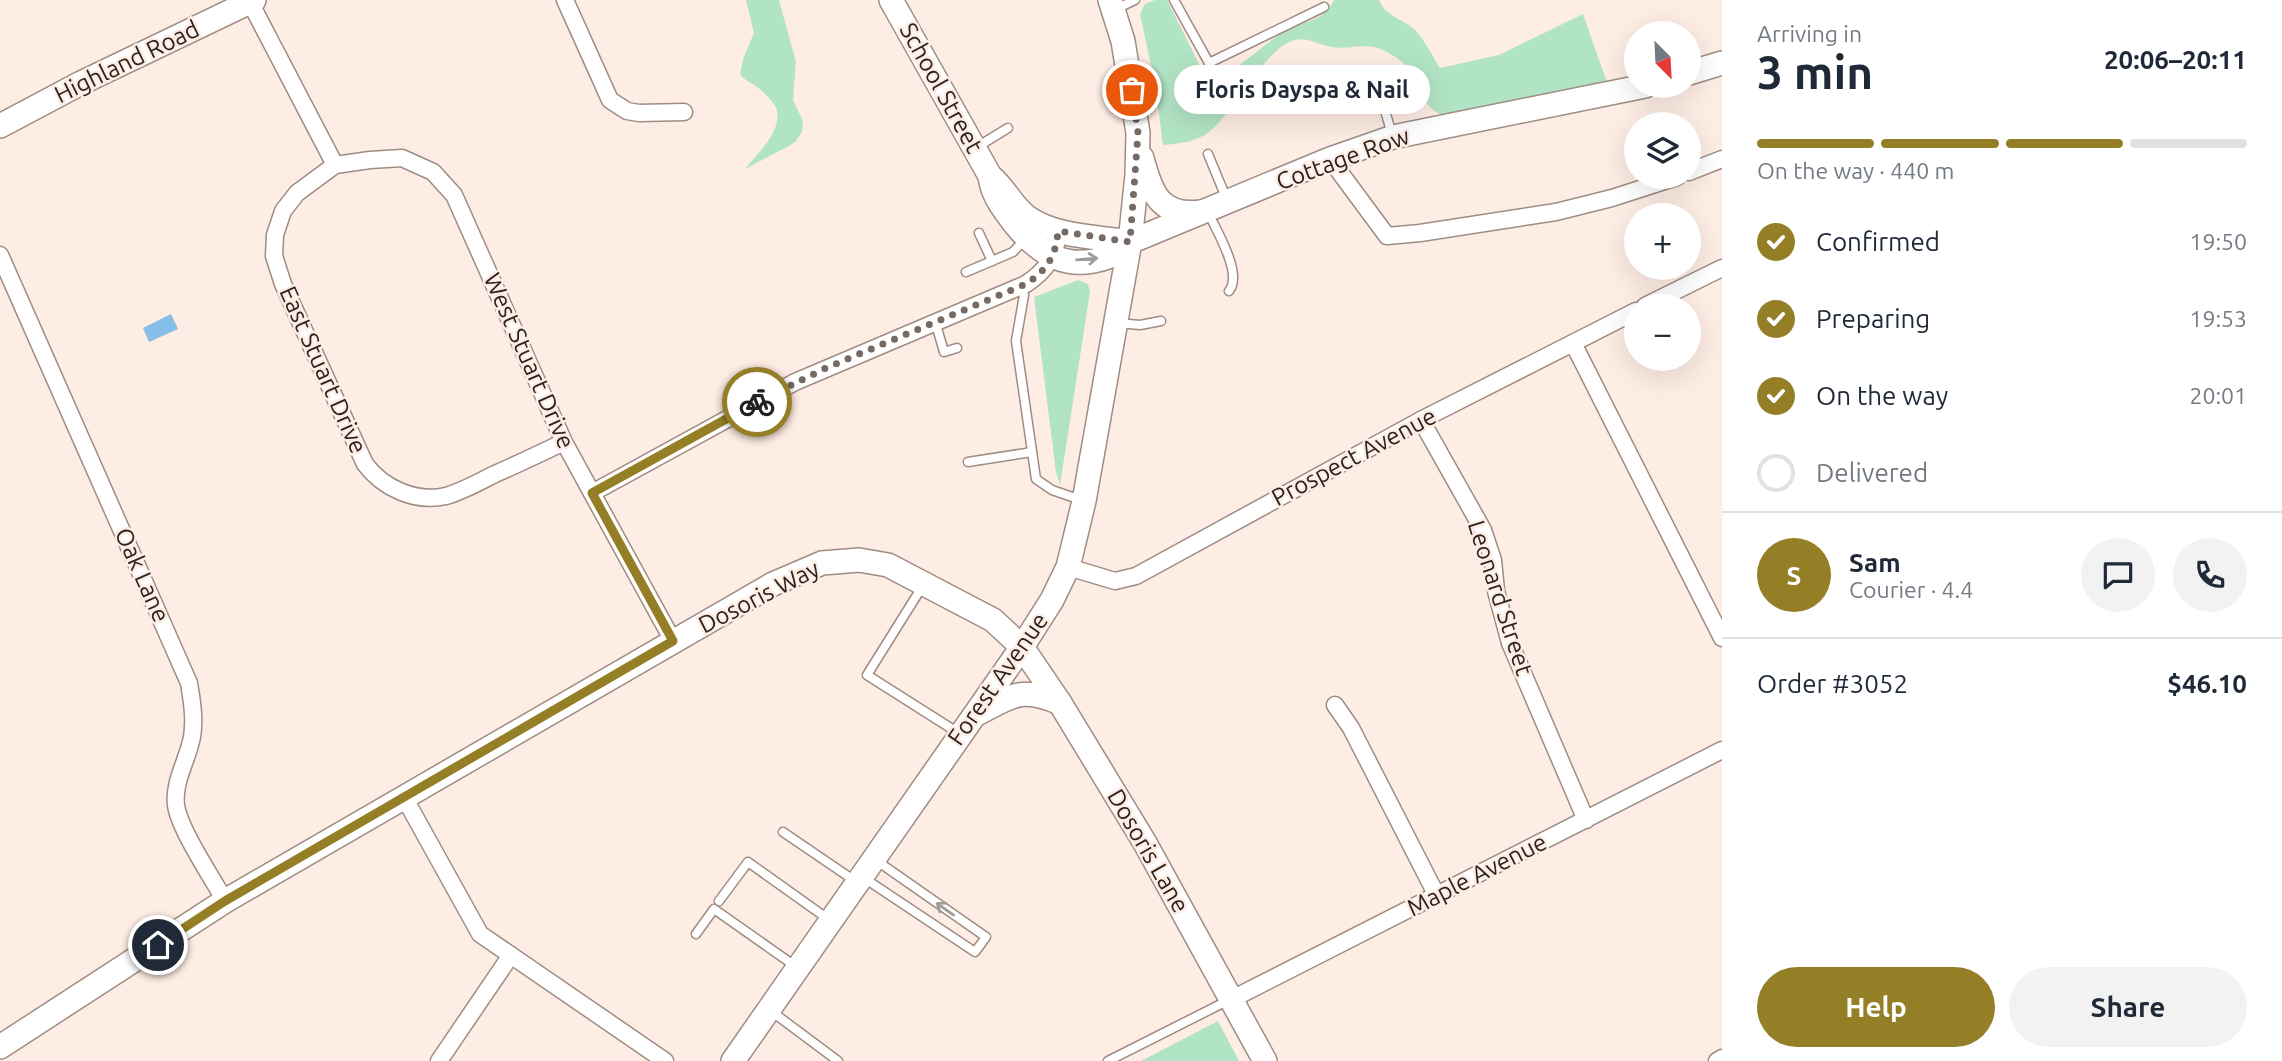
<!DOCTYPE html>
<meta charset="utf-8">
<style>
:root{--surface:#fff;--page:#f2f2f3;--text:#1f2937;--muted:#747a83;--line:#e0e1e3;--accent:#957f26}
body{margin:0;font-family:Ubuntu,sans-serif;background:var(--page);color:var(--text);height:100vh;display:flex;flex-direction:column;font-size:26px;white-space:nowrap}
*{box-sizing:border-box;margin:0}
p{font-size:23px;color:var(--muted)}
.icon{flex:none;width:38px;height:38px;fill:none;stroke:currentColor;stroke-width:2;stroke-linecap:round;stroke-linejoin:round}
.map{position:relative;flex:1;overflow:hidden}
.sheet{display:flex;flex-direction:column;background:var(--surface);width:560px}
.sheet>*{flex:none}
.needle{width:46px;rotate:156deg}
.tools{position:absolute;left:1624px;top:21px;display:grid;gap:14px}
.tools a{display:grid;place-items:center;width:77px;height:77px;border-radius:50%;background:var(--surface);box-shadow:0 7px 28px #0002;font-size:35px}
.pin{position:absolute;display:grid;place-items:center;width:60px;height:60px;color:#fff;margin:-30px;border:4px solid #fff;border-radius:50%;box-shadow:0 2px 7px #0007}
.courier{position:absolute;display:grid;place-items:center;width:70px;height:70px;margin:-35px;border:5px solid #957f26;border-radius:50%;background:#fff;color:#222;box-shadow:0 2px 9px #0007}
.bubble{position:absolute;height:49px;border-radius:24px;background:var(--surface);box-shadow:0 7px 28px #0002;font-size:23px;font-weight:600;line-height:49px;text-align:center}
.headline em{font-style:normal;font-weight:600}
.headline div{display:flex;flex-direction:column-reverse}
.headline{display:flex;align-items:center;justify-content:space-between;height:119px;padding:0 35px}
h1{font-size:46px;font-weight:600;line-height:52px}
.bar{display:grid;grid-template-columns:repeat(4,1fr);gap:10px 7px;align-content:center;height:84px;padding:0 35px}
.bar i{height:9px;border-radius:5px;background:var(--line)}
.bar .current{background:var(--accent)}
.bar p{grid-column:span 4}
.line{display:flex;align-items:center;gap:18px;padding:0 35px;border-top:2px solid var(--line)}
.line div{flex:1}
.round{display:grid;place-items:center;flex:none;width:74px;height:74px;border-radius:37px;background:var(--page)}
ol{padding:0 35px;list-style:none}
li{display:flex;align-items:center;gap:21px;height:77px}
li p{margin-inline-start:auto}
li .icon{padding:7px;border-radius:50%;background:var(--accent);color:#fff;stroke-width:4}
li:last-child{color:var(--muted)}
li i{width:38px;height:38px;border:4px solid var(--line);border-radius:50%}
.cta{display:flex;gap:14px;margin-top:auto;padding:14px 35px}
.cta a{flex:1;height:80px;border-radius:42px;background:var(--accent);color:#fff;font-size:28px;font-weight:600;line-height:80px;text-align:center}
.cta a+a{background:var(--page);color:var(--text)}
main{display:flex;flex:1;min-height:0}
.map>svg:first-child{display:block}
.green{fill:#b1e4c4}
.water{fill:#85bfe7}
.lines{fill:none;stroke-linecap:round;stroke-linejoin:round}
.lane-casing{stroke:#9f8c82;stroke-width:11}
.street-casing{stroke:#9f8c82;stroke-width:19}
.secondary-casing{stroke:#9f8c82;stroke-width:26}
.lane{stroke:#fff;stroke-width:8}
.street{stroke:#fff;stroke-width:16}
.secondary{stroke:#fff;stroke-width:23}
.oneway{stroke:#a09c9a}
.done{stroke:#756a64;stroke-width:7;stroke-dasharray:0 12.6}
.route{stroke:#957f26;stroke-width:9}
.labels{text-anchor:middle;stroke-width:5;stroke-linejoin:round;paint-order:stroke}
.street-label{font-size:24px;fill:#2b231f;stroke:#feede4}
</style>
<main>
<div class="map">
<svg width="1722" height="1061" viewBox="0 0 1722 1061">
<rect width="100%" height="100%" fill="#feede4"/>
<g class="green">
<path d="M746,0H779L796,62L793,100L803,121L802,132L796,141L789,146L745,169C757,154 784,130 776,108C775,104 769,98 766,95C759,86 748,83 740,75L743,59L754,33Z"/>
<path d="M1155,0H1167L1205,76C1237,76 1259,46 1285,31C1303,21 1324,22 1334,0H1379C1386,17 1401,18 1414,29C1424,38 1432,56 1440,68L1499,55L1583,14L1611,94L1456,123C1448,118 1435,113 1429,106C1408,79 1421,69 1383,50C1366,42 1350,50 1331,47C1318,45 1309,37 1295,40C1266,46 1235,112 1209,132C1196,142 1178,144 1163,145L1155,84L1140,14L1145,4Z"/>
<polygon points="1078,280 1088,284 1090,292 1060,485 1056,472 1034,297"/>
<polygon points="1218,1021 1239,1061 1141,1061"/>
</g>
<polygon class="water" points="171,314 178,329 149,342 143,328"/>
<g class="lines">
<defs>
<g id="lane">
<polyline points="1174,0 1209,63 1324,7"/>
<polyline points="1116,9 1135,0"/>
<polyline points="1376,81 1392,134"/>
<polyline points="977,147 1008,128"/>
<polyline points="1208,154 1227,200"/>
<path d="M1209,214C1217,232 1243,274 1229,291"/>
<polyline points="979,233 992,261"/>
<polyline points="966,272 1013,252 1026,238"/>
<polyline points="1021,286 1024,295 1016,341 1036,479 1052,490 1081,500"/>
<polyline points="935,321 944,352 957,348"/>
<polyline points="1118,323 1140,325 1161,321"/>
<polyline points="968,462 1032,452"/>
<polyline points="922,587 867,675 960,734"/>
<polyline points="783,832 855,881"/>
<polyline points="864,878 975,952 986,937 877,861"/>
<polyline points="719,901 748,862 828,919"/>
<polyline points="696,934 714,909 795,966"/>
<polyline points="771,1011 838,1061"/>
<polyline points="1108,1061 1229,1000"/>
</g>
<g id="street">
<polyline points="565,0 610,100 627,111 639,113 684,112"/>
<polyline points="250,2 335,165"/>
<polyline points="1330,159 1387,236 1420,233 1556,212 1612,198 1677,177"/>
<polyline points="1689,172 1722,159"/>
<path d="M0,255L189,683C192,701 195,719 192,737C188,759 173,782 176,805C179,829 213,879 225,901"/>
<polyline points="1645,306 1722,268"/>
<polyline points="1573,343 1722,638"/>
<polyline points="1421,420 1483,530 1493,560 1496,591 1510,643 1586,820"/>
<path d="M564,442C541,453 518,464 495,474C479,482 463,491 446,496C415,503 383,488 365,464L283,284L274,256L275,235L283,211L297,193L335,165L370,160L402,158L433,172L454,195L564,442L673,641"/>
<path d="M592,493L795,382L1026,284C1047,270 1056,256 1058,231"/>
<polyline points="1068,567 1115,581 1136,576 1421,420 1636,311"/>
<polyline points="1335,705 1351,728 1437,896"/>
<polyline points="404,797 480,934 665,1061"/>
<polyline points="1232,999 1722,750"/>
<polyline points="439,1061 511,955"/>
<polyline points="1717,1061 1722,1058"/>
</g>
<g id="secondary">
<path d="M891,0L990,176C1005,188 1012,206 1027,217C1055,237 1097,237 1130,242"/>
<polyline points="1689,73 1722,63"/>
<polyline points="0,126 81,83 254,0"/>
<path d="M1142,158C1151,193 1160,217 1201,212"/>
<path d="M990,176C992,195 1003,208 1014,223C1039,254 1067,272 1108,257C1116,254 1123,246 1130,242L1330,159L1393,137L1645,86"/>
<path d="M975,715C1010,697 1021,685 1060,703"/>
<polyline points="0,1047 225,901 773,584 822,563 859,560 888,565 993,620 1022,647 1060,703 1145,843 1265,1061"/>
<polyline points="733,1061 1022,647 1052,600 1068,567 1084,501 1130,242 1137,175 1138,133 1123,41 1110,0"/>
</g>
</defs>
<use href="#lane" class="lane-casing"/>
<use href="#street" class="street-casing"/>
<use href="#secondary" class="secondary-casing"/>
<use href="#lane" class="lane"/>
<use href="#street" class="street"/>
<use href="#secondary" class="secondary"/>
</g>
<defs><path id="oneway-shaft" d="M-6 0H5M1.5-3L5.5 0L1.5 3" fill="none" stroke-width="1.6" stroke-linecap="round" stroke-linejoin="round" transform="scale(1.75)"/></defs>
<g class="oneway">
<use href="#oneway-shaft" transform="translate(1087 259) rotate(-5)"/>
<use href="#oneway-shaft" transform="translate(945 909) rotate(-145)"/>
</g>
<g class="lines">
<path class="done" d="M757,402L826,368L1026,284C1047,270 1056,256 1058,231L1130,242L1138,133L1132,90"/>
<polyline class="route" points="158,945 225,901 673,641 592,493 757,402"/>
</g>
<g class="labels">
<g class="street-label">
<text transform="translate(127 62) rotate(-26)" y="8">Highland Road</text>
<text transform="translate(941 88) rotate(61)" y="8">School Street</text>
<text transform="translate(1343 159) rotate(-20)" y="8">Cottage Row</text>
<text transform="translate(529 361) rotate(66)" y="8">West Stuart Drive</text>
<text transform="translate(323 370) rotate(66)" y="8">East Stuart Drive</text>
<text transform="translate(1354 457) rotate(-28)" y="8">Prospect Avenue</text>
<text transform="translate(142 575) rotate(66)" y="8">Oak Lane</text>
<text transform="translate(759 597) rotate(-27)" y="8">Dosoris Way</text>
<text transform="translate(1500 598) rotate(72)" y="8">Leonard Street</text>
<text transform="translate(998 679) rotate(-55)" y="8">Forest Avenue</text>
<text transform="translate(1148 851) rotate(60)" y="8">Dosoris Lane</text>
<text transform="translate(1477 875) rotate(-27)" y="8">Maple Avenue</text>
</g>
</g>
</svg>
<div class="tools">
<a><svg class="needle" viewBox="-14 -14 28 28"><path d="M0-13l5 13h-10z" fill="#e53935"/><path d="M0 13l5-13h-10z" fill="#747a83"/></svg></a>
<a><svg class="icon" aria-label="layers" viewBox="0 0 24 24"><path d="M12 4l9 5-9 5-9-5zM3 14l9 5 9-5"/></svg></a>
<a>+</a>
<a>−</a>
</div>
<div class="pin" style="left:1132px;top:90px;background:#ea580c"><svg class="icon" aria-label="bag" viewBox="0 0 24 24"><path d="M5 8h14l-1 12H6zM9 8a3 3 0 0 1 6 0"/></svg></div>
<div class="pin" style="left:158px;top:945px;background:#1f2937"><svg class="icon" aria-label="home" viewBox="0 0 24 24"><path d="M3 11l9-7 9 7M6 9v11h12V9"/></svg></div>
<div class="courier" style="left:757px;top:402px"><svg class="icon" aria-label="bike" viewBox="0 0 24 24"><circle cx="6" cy="16" r="4"/><circle cx="18" cy="16" r="4"/><path d="M6 16l4-8h5l3 8M10 8l3 8H6M13 5h3"/></svg></div>
<div class="bubble" style="left:1174px;top:65px;width:256px">Floris Dayspa &amp; Nail</div>
</div>
<section class="sheet">
<div class="headline"><div><h1>3 min</h1><p>Arriving in</p></div><em>20:06–20:11</em></div>
<div class="bar"><i class="current"></i><i class="current"></i><i class="current"></i><i></i><p>On the way · 440 m</p></div>
<ol>
<li><svg class="icon" aria-label="check" viewBox="0 0 24 24"><path d="M5 12l5 5 9-10"/></svg>Confirmed<p>19:50</p></li>
<li><svg class="icon" aria-label="check" viewBox="0 0 24 24"><path d="M5 12l5 5 9-10"/></svg>Preparing<p>19:53</p></li>
<li><svg class="icon" aria-label="check" viewBox="0 0 24 24"><path d="M5 12l5 5 9-10"/></svg>On the way<p>20:01</p></li>
<li><i></i>Delivered</li>
</ol>
<div class="line" style="height:126px"><b class="round" style="background:var(--accent);color:#fff">S</b><div><b>Sam</b><p>Courier · 4.4</p></div><a class="round"><svg class="icon" aria-label="chat" viewBox="0 0 24 24"><path d="M4 5h16v11H9l-5 4z"/></svg></a><a class="round"><svg class="icon" aria-label="phone" viewBox="0 0 24 24"><path d="M5 4h4l2 5-3 2q2 4 5 5l2-3 5 2v4C11 20 4 13 5 4z"/></svg></a></div>
<div class="line" style="height:91px"><div>Order #3052</div><b>$46.10</b></div>
<div class="cta"><a>Help</a><a>Share</a></div>
</section>
</main>
